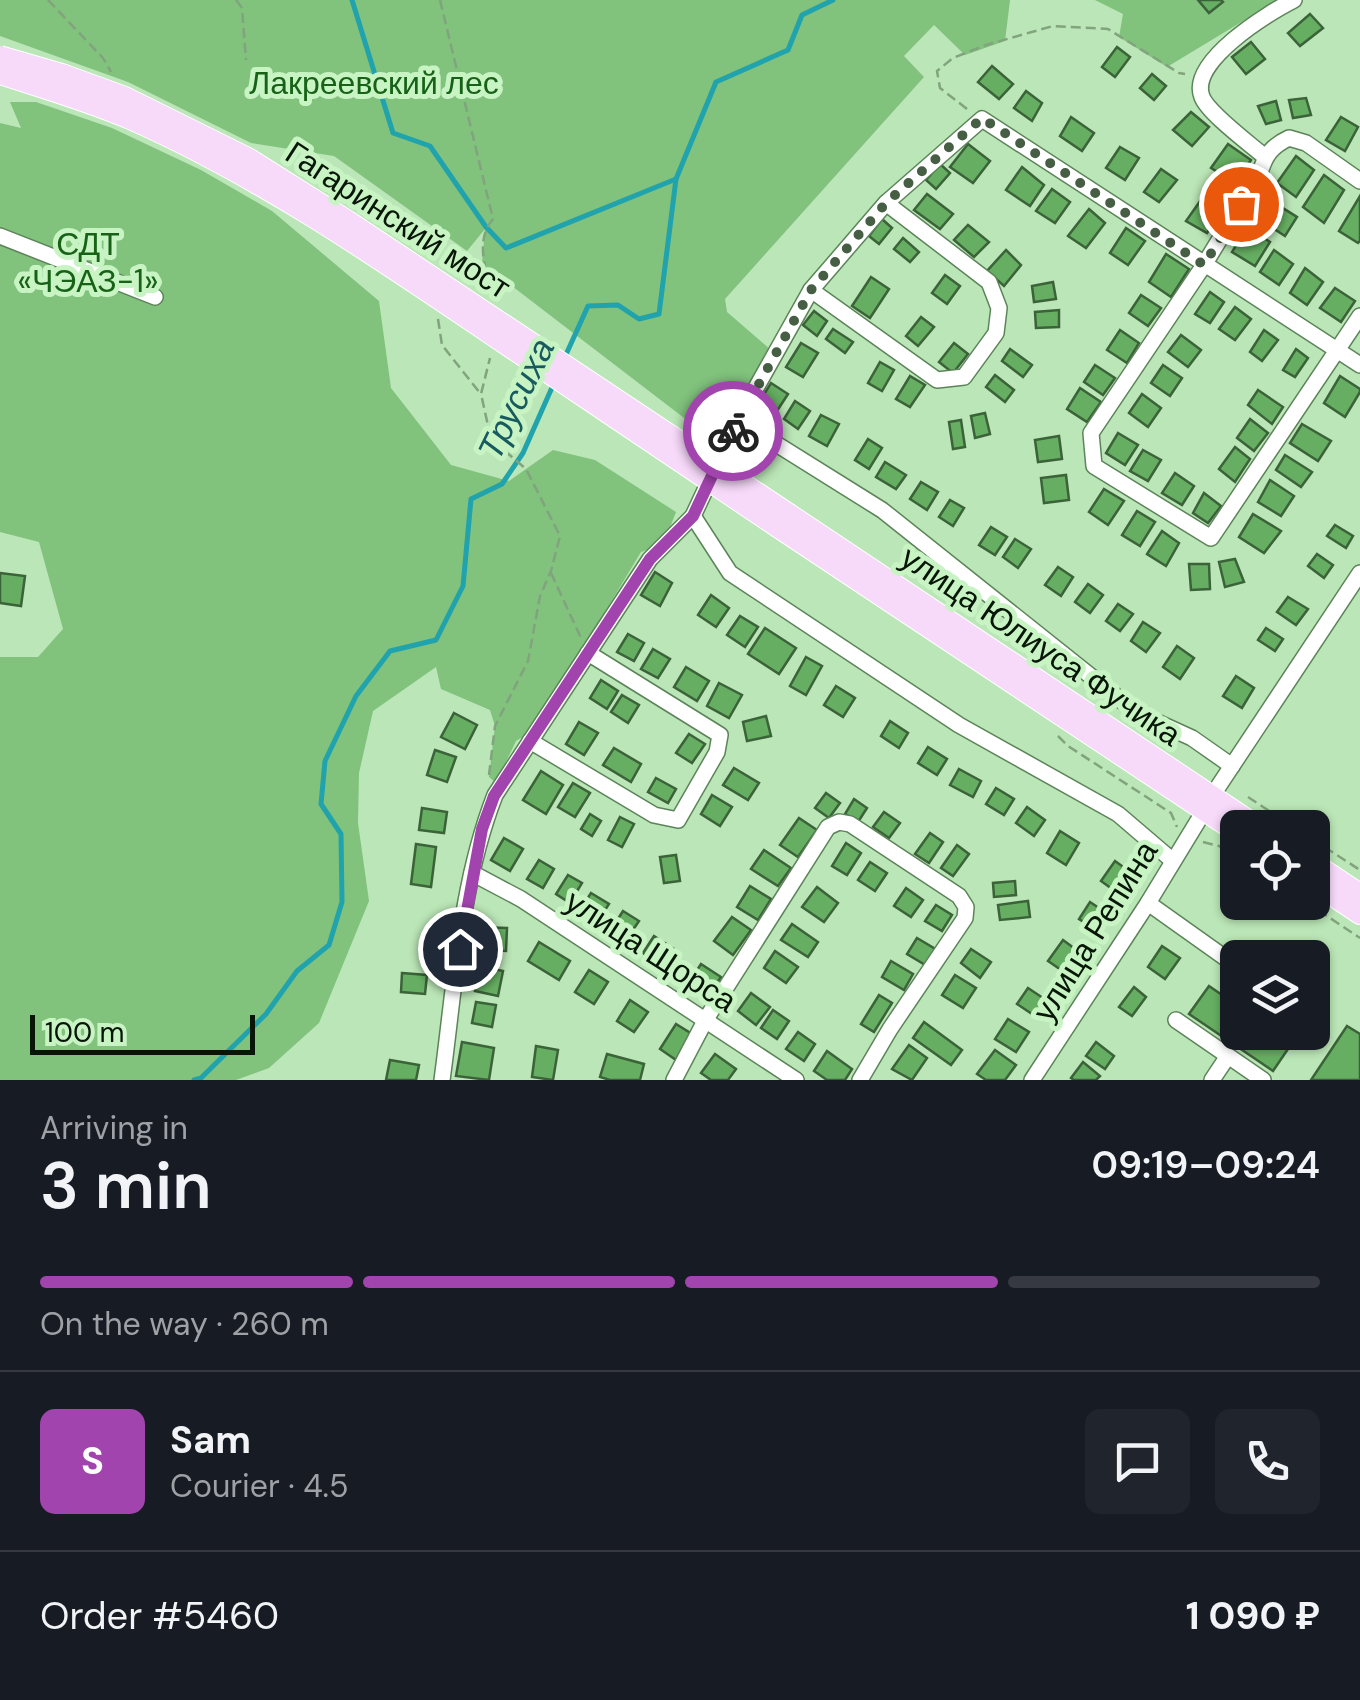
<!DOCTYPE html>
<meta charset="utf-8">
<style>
:root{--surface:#171b24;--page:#20242c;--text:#f1f3f6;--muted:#9ea1a6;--line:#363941;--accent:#a144ad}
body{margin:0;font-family:"DM Sans",sans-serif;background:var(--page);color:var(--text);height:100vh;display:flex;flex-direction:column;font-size:38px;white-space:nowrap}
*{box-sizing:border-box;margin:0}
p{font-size:32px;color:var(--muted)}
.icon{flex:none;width:55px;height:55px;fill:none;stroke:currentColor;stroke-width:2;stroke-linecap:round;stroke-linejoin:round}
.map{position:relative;height:1080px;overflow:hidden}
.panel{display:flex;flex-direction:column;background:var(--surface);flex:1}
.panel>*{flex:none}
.tools{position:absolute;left:1220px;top:810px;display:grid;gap:20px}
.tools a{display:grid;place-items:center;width:110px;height:110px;border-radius:15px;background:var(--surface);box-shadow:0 2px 8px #0004;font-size:50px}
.scale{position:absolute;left:30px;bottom:25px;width:225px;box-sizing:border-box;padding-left:10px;border:5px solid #071606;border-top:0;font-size:28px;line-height:35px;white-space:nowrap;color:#071606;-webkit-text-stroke:8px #c8f4c4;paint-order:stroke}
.pin{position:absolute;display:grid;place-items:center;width:85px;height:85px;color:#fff;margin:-42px;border:5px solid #fff;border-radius:50%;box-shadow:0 2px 10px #0007}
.courier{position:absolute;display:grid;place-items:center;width:100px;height:100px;margin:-50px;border:8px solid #a144ad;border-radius:50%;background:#fff;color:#222;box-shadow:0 2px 12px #0007}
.head em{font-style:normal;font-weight:600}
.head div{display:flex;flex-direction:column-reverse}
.head{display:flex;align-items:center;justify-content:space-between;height:170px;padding:0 40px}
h1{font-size:65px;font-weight:600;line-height:75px}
.bar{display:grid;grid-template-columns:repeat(4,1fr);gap:15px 10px;align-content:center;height:120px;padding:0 40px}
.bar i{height:12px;border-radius:8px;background:var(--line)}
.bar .active{background:var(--accent)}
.bar p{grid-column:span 4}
.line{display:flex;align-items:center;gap:25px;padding:0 40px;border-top:2px solid var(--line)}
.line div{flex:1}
.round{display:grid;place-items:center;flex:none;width:105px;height:105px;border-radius:15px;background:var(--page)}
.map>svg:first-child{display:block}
.green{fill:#81c27d}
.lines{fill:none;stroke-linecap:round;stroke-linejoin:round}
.stream{stroke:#20a3ad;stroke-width:5}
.building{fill:#66af62;stroke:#3b6239;stroke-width:2.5}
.minor-casing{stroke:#5c8459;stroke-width:18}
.major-casing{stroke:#fff;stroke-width:22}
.path{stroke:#81a37e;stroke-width:2.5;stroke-dasharray:10 5;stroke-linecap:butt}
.minor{stroke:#fff;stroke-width:15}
.major{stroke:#f7d9fa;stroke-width:20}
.major-bridge-casing{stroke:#fff;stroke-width:22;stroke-linecap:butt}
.major-bridge{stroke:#f7d9fa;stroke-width:20}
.done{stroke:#465f44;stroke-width:10;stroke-dasharray:0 18}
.route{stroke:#a144ad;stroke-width:12}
.labels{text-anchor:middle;stroke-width:10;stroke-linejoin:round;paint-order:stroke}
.park-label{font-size:32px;fill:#176217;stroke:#c8f4c4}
.street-label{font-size:32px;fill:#071606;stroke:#c8f4c4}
.water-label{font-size:35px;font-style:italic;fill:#175a5f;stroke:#c8f4c4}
</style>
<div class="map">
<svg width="1360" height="1080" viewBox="0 0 1360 1080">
<rect width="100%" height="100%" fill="#bbe6b7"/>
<g class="green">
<polygon points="0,0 1010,0 1005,41 965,55 934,25 904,56 924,77 725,299 727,312 771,350 722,447 482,263 485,229 467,251 334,156 251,143 128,82 0,36"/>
<polygon points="1095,0 1278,0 1167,67 1119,37 1123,14"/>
<polygon points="10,102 36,102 112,128 201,170 272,211 379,301 391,388 451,465 509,481 553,450 595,460 676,512 663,545 641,552 534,730 516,741 496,783 489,777 495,726 490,710 441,689 436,667 373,711 359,773 358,823 369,901 319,1023 269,1068 236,1080 0,1080 0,657 38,657 63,629 39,542 0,532 0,123 21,128"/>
</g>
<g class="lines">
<g class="stream">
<polyline points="352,0 393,133 430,146 486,227 506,248 676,179"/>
<polyline points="564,359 588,306 618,305 639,319 659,314 676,179 716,82 788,50 802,15 833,0"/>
<polyline points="194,1080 201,1078 266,1014 297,971 329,945 342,902 341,834 321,804 325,761 356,696 390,651 436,640 463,586 471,499 502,484 523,453 554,383"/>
</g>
</g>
<g class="building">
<polygon points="1198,0 1221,0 1223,2 1209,13"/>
<polygon points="1310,14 1323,28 1300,46 1288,33"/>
<polygon points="1251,42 1265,59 1246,74 1232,57"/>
<polygon points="1117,47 1130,57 1115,77 1102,67"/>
<polygon points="992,66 1013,84 999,99 978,82"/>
<polygon points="1152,74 1166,86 1154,100 1140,88"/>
<polygon points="1026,91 1042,103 1032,121 1014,108"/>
<polygon points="1306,98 1311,115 1293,118 1289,100"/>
<polygon points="1276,101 1281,120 1266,124 1258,106"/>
<polygon points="1191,112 1209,127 1192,146 1173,130"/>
<polygon points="1071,117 1094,133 1082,151 1060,136"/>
<polygon points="1341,117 1358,127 1345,151 1326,140"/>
<polygon points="968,144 990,161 973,183 950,167"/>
<polygon points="1228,144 1251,160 1235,183 1211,168"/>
<polygon points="1120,147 1139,158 1125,180 1106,168"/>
<polygon points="1296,156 1314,170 1296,197 1277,183"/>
<polygon points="940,164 950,173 936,189 926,180"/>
<polygon points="1022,167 1044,185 1030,206 1006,190"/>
<polygon points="1161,169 1177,180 1159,202 1144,192"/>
<polygon points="1324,175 1344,190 1324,223 1303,207"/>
<polygon points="1052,189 1070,202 1055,223 1036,211"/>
<polygon points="927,194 953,214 940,229 914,210"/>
<polygon points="1360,196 1360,241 1358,243 1339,231"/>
<polygon points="1203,197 1223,209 1207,233 1186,221"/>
<polygon points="1267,198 1297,217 1285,236 1256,217"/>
<polygon points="1089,209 1105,223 1086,248 1068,236"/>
<polygon points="882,219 892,228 879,244 869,236"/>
<polygon points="968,225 989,242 974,257 954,240"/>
<polygon points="1247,227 1270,242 1255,266 1232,252"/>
<polygon points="1126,228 1145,241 1128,265 1110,253"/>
<polygon points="903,238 919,252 910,262 894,249"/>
<polygon points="1006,250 1021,265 1004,286 987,271"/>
<polygon points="1274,250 1293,264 1279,285 1260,272"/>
<polygon points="1166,254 1189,269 1171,297 1149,282"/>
<polygon points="1305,268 1323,282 1307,305 1290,293"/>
<polygon points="945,275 960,286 947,304 932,293"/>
<polygon points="871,277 889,289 870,318 852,306"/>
<polygon points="1053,282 1056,299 1034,302 1032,286"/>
<polygon points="1335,288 1355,301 1341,322 1320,308"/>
<polygon points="1210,292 1224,302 1210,323 1195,314"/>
<polygon points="1141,295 1161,308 1148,326 1129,313"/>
<polygon points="1235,307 1251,319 1235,340 1219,329"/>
<polygon points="1059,310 1059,327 1036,328 1035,312"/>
<polygon points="814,311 827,321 817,336 803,325"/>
<polygon points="921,317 934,327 918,346 906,336"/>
<polygon points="833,329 853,342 845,353 826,339"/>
<polygon points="1120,330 1139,343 1127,363 1107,350"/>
<polygon points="1264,330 1278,340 1262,361 1250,352"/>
<polygon points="1181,335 1201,350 1188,367 1168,352"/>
<polygon points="801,343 818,353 803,377 786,367"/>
<polygon points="954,343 968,354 953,373 939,362"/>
<polygon points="1010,349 1032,365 1023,377 1002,361"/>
<polygon points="1296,349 1308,358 1295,377 1283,370"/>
<polygon points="880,362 894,370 882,391 868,383"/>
<polygon points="1095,365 1115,378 1103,395 1084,382"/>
<polygon points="1163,365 1182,378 1170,396 1151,383"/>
<polygon points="995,375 1014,390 1005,402 986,387"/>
<polygon points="910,376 925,385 910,407 896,399"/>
<polygon points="1340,376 1360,389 1360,392 1345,417 1324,403"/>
<polygon points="771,383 788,394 775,414 758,404"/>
<polygon points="1080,388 1101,402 1087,422 1067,409"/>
<polygon points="1258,390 1283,407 1272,424 1248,405"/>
<polygon points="1142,394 1161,408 1148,427 1129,413"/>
<polygon points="795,401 810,411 798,429 784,419"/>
<polygon points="985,413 990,434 975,438 971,416"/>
<polygon points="821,415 839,424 827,446 809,436"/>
<polygon points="1250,419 1268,433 1254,451 1237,438"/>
<polygon points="961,420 965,447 953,449 949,422"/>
<polygon points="1302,424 1331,441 1318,461 1290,443"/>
<polygon points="1118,433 1138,445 1125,465 1106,453"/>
<polygon points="1059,436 1062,459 1038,462 1035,440"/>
<polygon points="868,439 882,448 869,469 855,460"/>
<polygon points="1235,447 1250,459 1235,482 1219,469"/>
<polygon points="1143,450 1161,460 1148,481 1130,471"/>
<polygon points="1285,455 1312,472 1301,487 1276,470"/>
<polygon points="885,462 906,475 896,489 876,477"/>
<polygon points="1175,473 1194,486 1182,505 1162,493"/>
<polygon points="1066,475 1069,500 1044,503 1041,478"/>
<polygon points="1270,480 1294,496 1281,516 1258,502"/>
<polygon points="921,482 938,492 927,510 910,499"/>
<polygon points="1104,489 1124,501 1108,525 1089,512"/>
<polygon points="1204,493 1221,506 1208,523 1193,513"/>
<polygon points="950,500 964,508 953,526 939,517"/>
<polygon points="1137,511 1155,522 1140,546 1122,535"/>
<polygon points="1253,514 1281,531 1264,553 1239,537"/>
<polygon points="1335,525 1353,536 1346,548 1327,536"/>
<polygon points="991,527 1007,537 995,555 979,545"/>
<polygon points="1162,531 1179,543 1166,566 1147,554"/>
<polygon points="1015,539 1031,549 1018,568 1003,557"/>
<polygon points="1317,554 1333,565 1324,578 1308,566"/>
<polygon points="1235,559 1244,582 1225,587 1219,562"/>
<polygon points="1189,564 1209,564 1210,589 1191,590"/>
<polygon points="1058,567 1073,577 1061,596 1045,585"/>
<polygon points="655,572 672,583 660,606 641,595"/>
<polygon points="0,573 25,576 21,606 0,603"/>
<polygon points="1088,584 1103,595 1090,613 1075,602"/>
<polygon points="711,595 729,608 716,627 698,615"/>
<polygon points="1288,597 1308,609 1296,625 1277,612"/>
<polygon points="1118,604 1133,614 1120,631 1106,621"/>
<polygon points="740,616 758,627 745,647 727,635"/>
<polygon points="1143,622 1160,633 1146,652 1131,641"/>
<polygon points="765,628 796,648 779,674 748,654"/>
<polygon points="1266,628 1283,639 1275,651 1258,640"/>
<polygon points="628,634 644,643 634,661 617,652"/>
<polygon points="1177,646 1194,658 1180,679 1163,667"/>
<polygon points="653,649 670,659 658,678 641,669"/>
<polygon points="806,657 822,666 806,695 790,686"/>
<polygon points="686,667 709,681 697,701 674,687"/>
<polygon points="1236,676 1254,688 1242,708 1223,696"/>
<polygon points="601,680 618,691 607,709 590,698"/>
<polygon points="719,683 742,695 729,718 707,706"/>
<polygon points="836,686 855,698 843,717 824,705"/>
<polygon points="622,695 639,705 628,723 611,712"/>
<polygon points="454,713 477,725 465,749 441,737"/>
<polygon points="766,716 771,736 747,741 743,722"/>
<polygon points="890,721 908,733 899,748 881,736"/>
<polygon points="579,722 598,733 584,755 566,744"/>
<polygon points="689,734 705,744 692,763 676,753"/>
<polygon points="928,747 947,759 937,775 918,763"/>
<polygon points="614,748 641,764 631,782 603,765"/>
<polygon points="435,750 456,757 447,782 427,775"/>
<polygon points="734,768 759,783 748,800 723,785"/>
<polygon points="959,769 981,781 973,797 950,785"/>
<polygon points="541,771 563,785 546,814 523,800"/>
<polygon points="656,778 676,789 668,803 648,792"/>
<polygon points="573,783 590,793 575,817 558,807"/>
<polygon points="996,788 1014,799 1004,815 986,804"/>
<polygon points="826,793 840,803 829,818 815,808"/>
<polygon points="712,795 732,807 720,826 701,814"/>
<polygon points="854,799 867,808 858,822 845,814"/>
<polygon points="1027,807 1045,820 1034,836 1016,823"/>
<polygon points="422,808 447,812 444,833 419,830"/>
<polygon points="884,812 900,823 889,838 873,827"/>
<polygon points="590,814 601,821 592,836 581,829"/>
<polygon points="620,817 634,824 622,847 608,840"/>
<polygon points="799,818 817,830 798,857 780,845"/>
<polygon points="1060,831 1079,843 1066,865 1047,853"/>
<polygon points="930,833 943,842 929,863 915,854"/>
<polygon points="504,838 523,849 510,871 491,860"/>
<polygon points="846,843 861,853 847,875 832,866"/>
<polygon points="416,844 436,847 431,887 411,884"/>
<polygon points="957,845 969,854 953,876 941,868"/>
<polygon points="764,850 791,868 778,886 751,869"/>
<polygon points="676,855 680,881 664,883 660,857"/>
<polygon points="539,860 554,869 543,888 527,879"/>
<polygon points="1115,861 1133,874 1119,894 1101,881"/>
<polygon points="870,862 887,873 875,891 858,880"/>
<polygon points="568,875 582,883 570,903 556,894"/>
<polygon points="1015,881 1016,895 994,897 993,883"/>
<polygon points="750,886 771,899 758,920 737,907"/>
<polygon points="817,887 838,903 824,922 802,907"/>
<polygon points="906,888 923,900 911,917 894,906"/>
<polygon points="591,893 609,904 596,924 578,913"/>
<polygon points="1028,901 1030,917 1000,920 998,905"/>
<polygon points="1090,902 1108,914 1097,930 1079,919"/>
<polygon points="936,905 952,915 942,931 925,921"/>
<polygon points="623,911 639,921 626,940 611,930"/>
<polygon points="732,917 751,930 733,955 714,941"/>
<polygon points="792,924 818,942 808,957 781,940"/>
<polygon points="473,927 507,928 506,951 472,949"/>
<polygon points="654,936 673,948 661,966 643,953"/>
<polygon points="917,938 937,950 927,966 907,954"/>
<polygon points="1063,940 1082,954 1067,974 1048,961"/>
<polygon points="539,942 570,961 559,980 528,961"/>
<polygon points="1162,946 1180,958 1165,979 1148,967"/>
<polygon points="971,949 991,962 980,978 961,963"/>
<polygon points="775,951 798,967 786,983 764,968"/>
<polygon points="891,961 913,974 904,990 882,977"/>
<polygon points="701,964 721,977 707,997 688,984"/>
<polygon points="480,966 503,971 498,996 475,991"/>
<polygon points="589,970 608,982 594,1004 575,992"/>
<polygon points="402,973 427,975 425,994 401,992"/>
<polygon points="955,975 976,988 963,1008 942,995"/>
<polygon points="1209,986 1238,1006 1238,1032 1276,1032 1292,1043 1273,1071 1189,1014"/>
<polygon points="1134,987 1146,997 1132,1016 1119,1007"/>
<polygon points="1028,988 1049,1002 1038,1018 1017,1004"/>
<polygon points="751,993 770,1007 756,1025 738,1011"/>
<polygon points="879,995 892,1003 874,1032 861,1024"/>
<polygon points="630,1000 648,1012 634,1032 617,1021"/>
<polygon points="476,1002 496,1005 492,1027 472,1023"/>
<polygon points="773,1010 789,1021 777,1039 761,1028"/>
<polygon points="1008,1019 1029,1032 1016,1052 995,1039"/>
<polygon points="924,1022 962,1050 951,1065 913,1038"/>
<polygon points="676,1024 692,1034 676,1060 660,1049"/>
<polygon points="1347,1026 1360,1034 1360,1080 1311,1080"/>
<polygon points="798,1032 815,1044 804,1061 786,1049"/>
<polygon points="462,1042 494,1048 489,1080 456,1076"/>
<polygon points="1096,1042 1114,1056 1105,1069 1086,1056"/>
<polygon points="909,1045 927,1058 912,1080 892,1069"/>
<polygon points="536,1046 558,1050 553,1080 532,1077"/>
<polygon points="995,1050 1016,1065 1005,1080 986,1080 977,1074"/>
<polygon points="827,1051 852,1069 845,1080 827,1080 814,1071"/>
<polygon points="607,1054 644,1064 640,1080 610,1080 600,1077"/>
<polygon points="715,1054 736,1069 728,1080 711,1080 701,1073"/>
<polygon points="390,1060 419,1065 416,1080 386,1080"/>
<polygon points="1083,1062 1100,1076 1096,1080 1074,1080 1071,1078"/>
</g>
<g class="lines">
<defs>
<g id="minor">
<path d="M1265,157C1250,144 1208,113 1202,97C1188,62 1268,13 1294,0"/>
<path d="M1360,181L1306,143L1289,138C1272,146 1265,155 1260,173L1204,265L1091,433L1094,466L1211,538L1360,316"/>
<polyline points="0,236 155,297"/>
<polyline points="811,290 937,380 964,377 996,333 999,308 989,282 886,203"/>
<polyline points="738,420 882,510 1137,713 1192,738 1232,766"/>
<polyline points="693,516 730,573 959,725 1118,814 1173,861"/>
<polyline points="530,741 654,815 678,820 717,752 720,735 588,653"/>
<polyline points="1212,796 1360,573"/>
<polyline points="472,873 521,899 796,1080"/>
<polyline points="1148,903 1238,967"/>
<polyline points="1176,1020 1263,1080"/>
<path d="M442,1080C455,985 460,885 495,795L650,559L693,516L738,420L811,290L886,203L982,119L1360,365"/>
<polyline points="674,1080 706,1019 828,827 839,822 850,824 959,896 966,907 965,918 890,1029 860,1080"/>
<polyline points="1032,1080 1148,903 1204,811"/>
<polyline points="1212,1080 1228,1056"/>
</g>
<g id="major">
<polyline points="789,514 1260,828"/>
<polyline points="779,528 1238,833"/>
<polyline points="1312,862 1360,894"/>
<polyline points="1312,882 1360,914"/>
</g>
</defs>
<use href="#minor" class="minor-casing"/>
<use href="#major" class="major-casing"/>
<g class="path">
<polyline points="48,0 103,58 111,72"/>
<polyline points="236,0 242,8 246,60"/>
<path d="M440,0L493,219C474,241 486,273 495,297"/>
<polyline points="967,109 940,88 937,71 953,58 986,45 1053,26 1108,29 1179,73 1185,74"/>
<polyline points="305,172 325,179 424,245 425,252"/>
<polyline points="438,319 442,345 480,393"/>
<polyline points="551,573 581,638"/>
<polyline points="1058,736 1068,746 1171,813 1177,827"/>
<polyline points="489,775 495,726 528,661 540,596 551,571 560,536 526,469 491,439 481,394 490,358"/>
<polyline points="1248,797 1295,828"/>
<polyline points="1312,839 1360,870"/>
<polyline points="1203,842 1219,846 1238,858"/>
<polyline points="1306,902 1360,938"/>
</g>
<use href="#minor" class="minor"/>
<use href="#major" class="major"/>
<defs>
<g id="major-bridge">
<polyline points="0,56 62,74 125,97 248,158 348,221 789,514"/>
<path d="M0,74C43,88 88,101 130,119C257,175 374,255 489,333C586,398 682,463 779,528"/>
</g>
</defs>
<use href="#major-bridge" class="major-bridge-casing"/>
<use href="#major-bridge" class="major-bridge"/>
</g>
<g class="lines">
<polyline class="done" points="733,431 811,290 886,203 982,118 1204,265 1241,204"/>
<polyline class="route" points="460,949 482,829 494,796 650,559 693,516 733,431"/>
</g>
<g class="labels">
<g class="park-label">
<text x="374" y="94">Лакреевский лес</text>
<text x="88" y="255">СДТ<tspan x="88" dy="37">«ЧЭАЗ-1»</tspan></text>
</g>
<g class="street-label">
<text transform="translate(398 220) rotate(33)" y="11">Гагаринский мост</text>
<text transform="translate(1041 646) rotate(34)" y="11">улица Юлиуса Фучика</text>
<text transform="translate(1095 931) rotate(-58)" y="11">улица Репина</text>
<text transform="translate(651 951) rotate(33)" y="11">улица Щорса</text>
</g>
<g class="water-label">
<text transform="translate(516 399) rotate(-64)" y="12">Трусиха</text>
</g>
</g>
</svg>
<div class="tools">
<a><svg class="icon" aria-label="locate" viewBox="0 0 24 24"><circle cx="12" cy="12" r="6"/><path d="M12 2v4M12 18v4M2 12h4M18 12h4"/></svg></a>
<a><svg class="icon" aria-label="layers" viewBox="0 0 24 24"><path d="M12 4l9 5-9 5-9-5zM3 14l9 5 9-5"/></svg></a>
</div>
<div class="scale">100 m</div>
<div class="pin" style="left:1241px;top:204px;background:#ea580c"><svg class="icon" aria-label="bag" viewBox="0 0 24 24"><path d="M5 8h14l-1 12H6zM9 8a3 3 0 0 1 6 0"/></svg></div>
<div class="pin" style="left:460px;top:949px;background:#1f2937"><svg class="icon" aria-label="home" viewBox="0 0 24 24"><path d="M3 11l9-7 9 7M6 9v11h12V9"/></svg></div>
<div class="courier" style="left:733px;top:431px"><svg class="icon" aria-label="bike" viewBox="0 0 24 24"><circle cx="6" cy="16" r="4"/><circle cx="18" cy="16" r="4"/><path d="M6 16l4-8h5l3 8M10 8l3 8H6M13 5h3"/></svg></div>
</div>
<section class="panel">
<div class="head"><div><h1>3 min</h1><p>Arriving in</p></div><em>09:19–09:24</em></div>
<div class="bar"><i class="active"></i><i class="active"></i><i class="active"></i><i></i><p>On the way · 260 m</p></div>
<div class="line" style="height:180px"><b class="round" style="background:var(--accent);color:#fff">S</b><div><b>Sam</b><p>Courier · 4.5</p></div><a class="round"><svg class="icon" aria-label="chat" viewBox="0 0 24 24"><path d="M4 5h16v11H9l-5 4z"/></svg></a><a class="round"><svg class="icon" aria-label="phone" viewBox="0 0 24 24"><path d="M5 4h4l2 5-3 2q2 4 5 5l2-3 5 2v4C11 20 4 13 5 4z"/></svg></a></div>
<div class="line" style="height:130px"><div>Order #5460</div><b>1 090 ₽</b></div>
</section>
